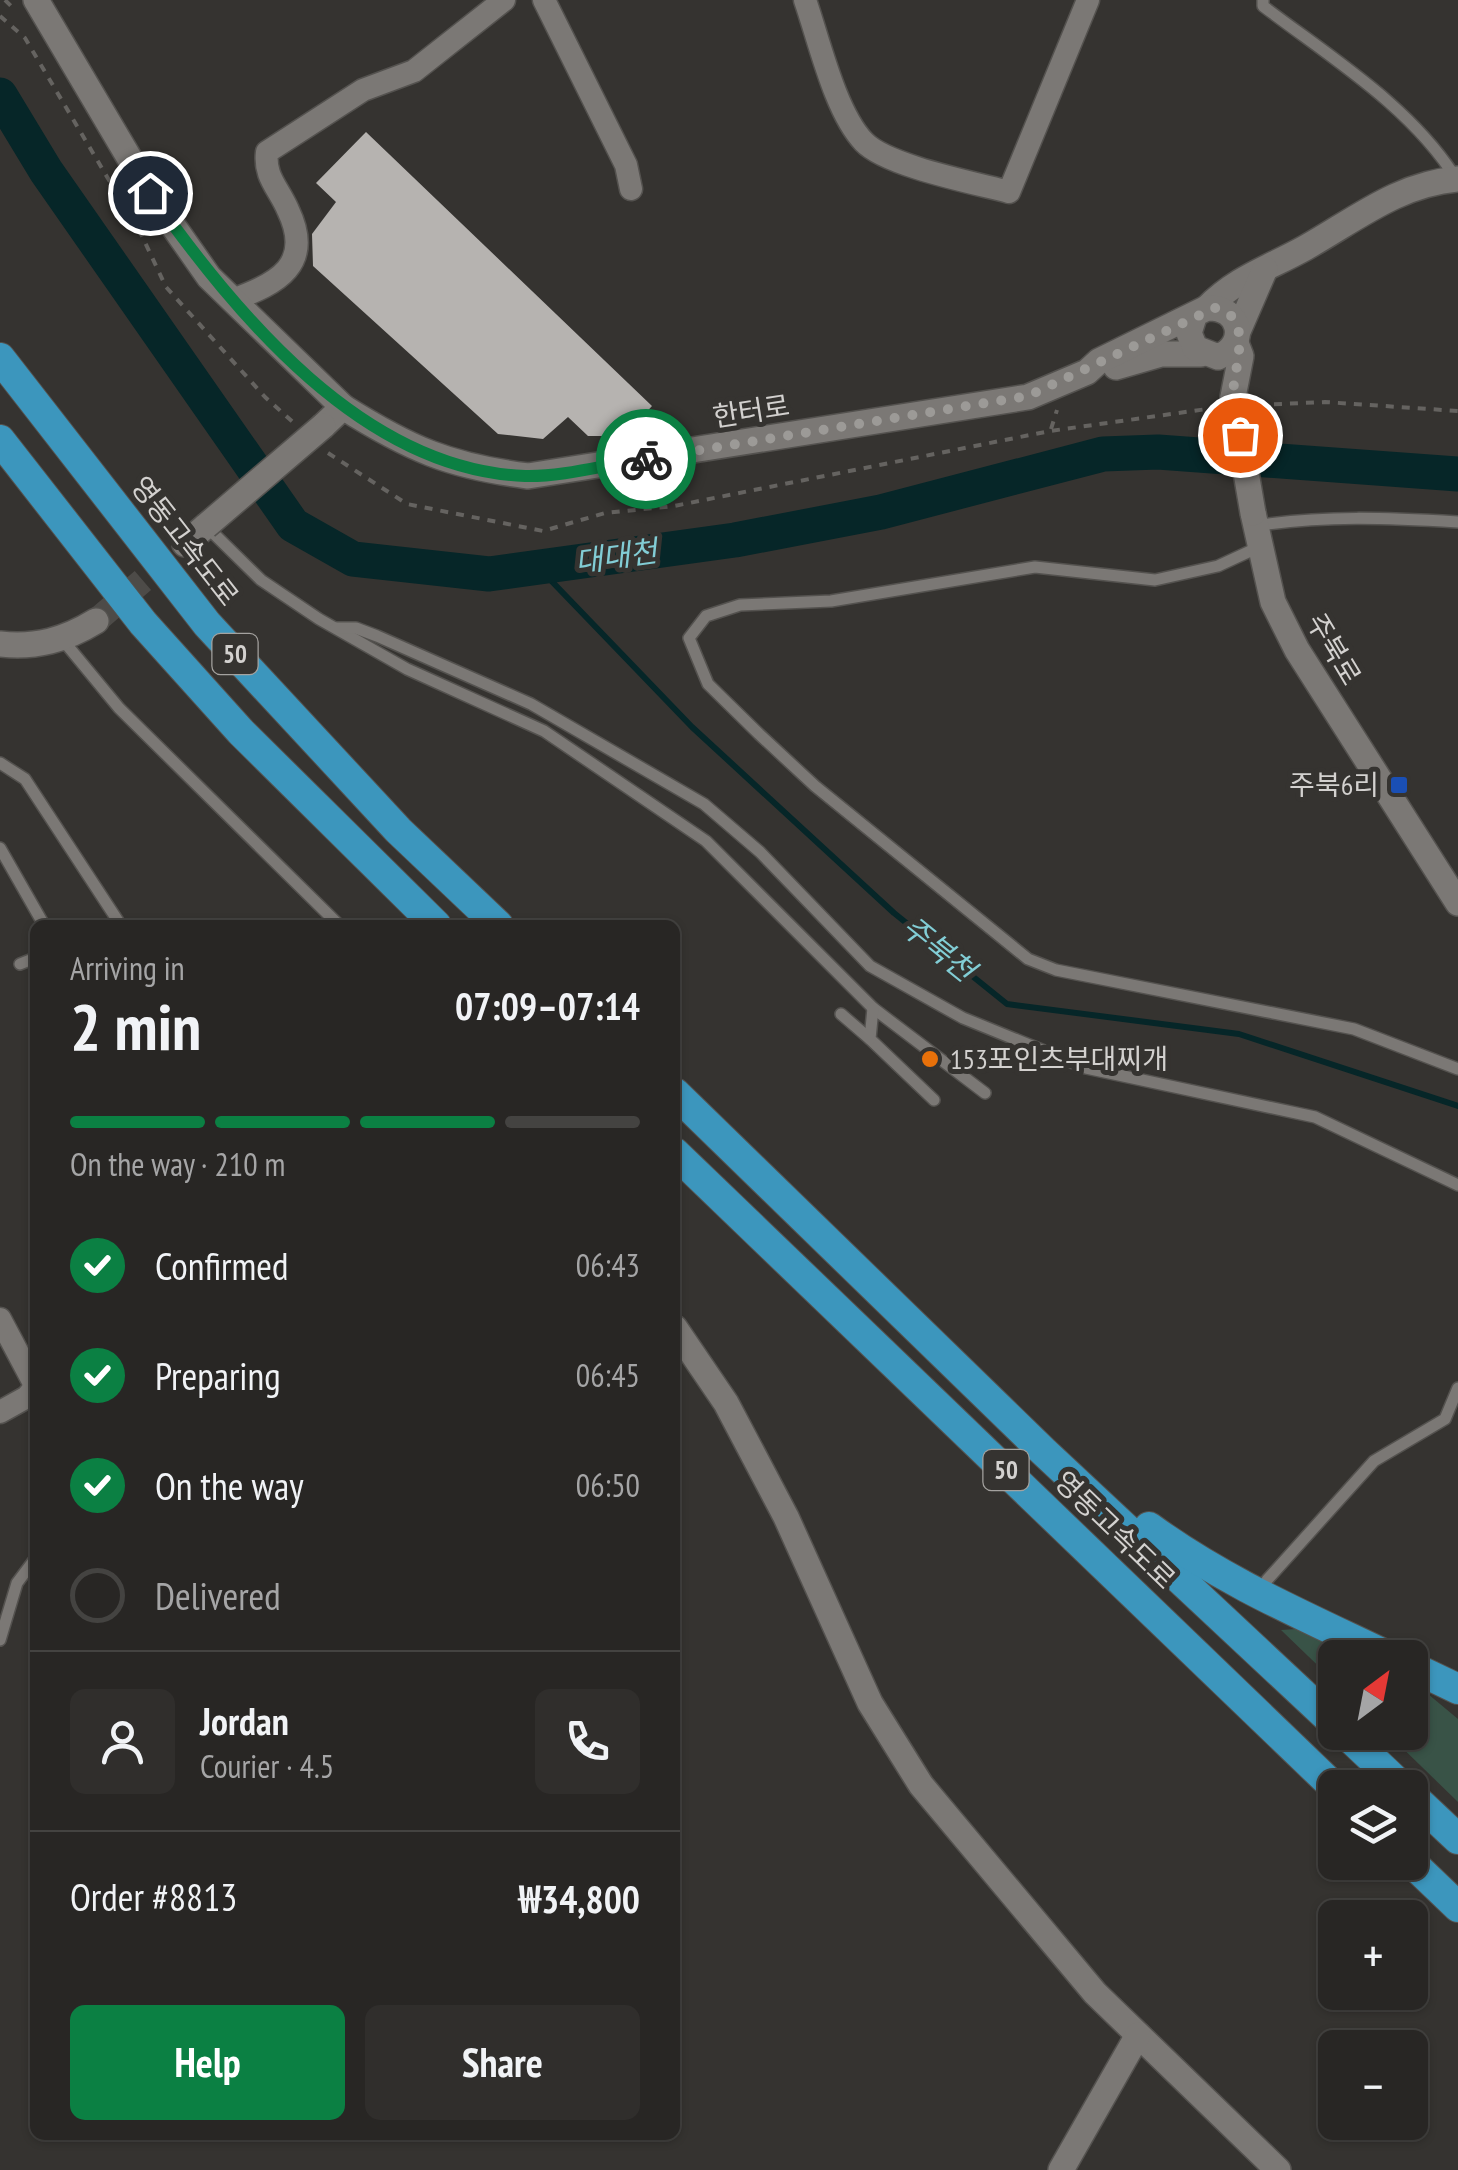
<!DOCTYPE html>
<meta charset="utf-8">
<style>
:root{--surface:#282624;--page:#302e2c;--text:#f1f3f6;--muted:#a5a5a6;--line:#444341;--accent:#0b8043}
body{margin:0;font-family:"PT Sans Narrow","Noto Sans KR",sans-serif;background:var(--page);color:var(--text);height:100vh;display:flex;flex-direction:column;font-size:38px;white-space:nowrap}
*{box-sizing:border-box;margin:0}
p{font-size:32px;color:var(--muted)}
.icon{flex:none;width:55px;height:55px;fill:none;stroke:currentColor;stroke-width:2;stroke-linecap:round;stroke-linejoin:round}
.map{position:relative;flex:1;overflow:hidden}
.sheet{position:absolute;left:30px;top:920px;width:650px;height:1220px;display:flex;flex-direction:column;background:var(--surface);border-radius:15px;box-shadow:0 2px 8px #0004,0 0 0 2px var(--line)}
.sheet>*{flex:none}
.needle{width:65px;rotate:32deg}
.tools{position:absolute;left:1318px;top:1640px;display:grid;gap:20px}
.tools a{display:grid;place-items:center;width:110px;height:110px;border-radius:15px;background:var(--surface);box-shadow:0 2px 8px #0004,0 0 0 2px var(--line);font-size:50px}
.pin{position:absolute;display:grid;place-items:center;width:85px;height:85px;color:#fff;margin:-42px;border:5px solid #fff;border-radius:50%;box-shadow:0 2px 10px #0007}
.courier{position:absolute;display:grid;place-items:center;width:100px;height:100px;margin:-50px;border:8px solid #0b8043;border-radius:50%;background:#fff;color:#222;box-shadow:0 2px 12px #0007}
.headline em{font-style:normal;font-weight:800}
.headline div{display:flex;flex-direction:column-reverse}
.headline{display:flex;align-items:center;justify-content:space-between;height:170px;padding:0 40px}
h1{font-size:65px;font-weight:800;line-height:75px}
.bar{display:grid;grid-template-columns:repeat(4,1fr);gap:15px 10px;align-content:center;height:120px;padding:0 40px}
.bar i{height:12px;border-radius:8px;background:var(--line)}
.bar .selected{background:var(--accent)}
.bar p{grid-column:span 4}
.line{display:flex;align-items:center;gap:25px;padding:0 40px;border-top:2px solid var(--line)}
.line div{flex:1}
.round{display:grid;place-items:center;flex:none;width:105px;height:105px;border-radius:15px;background:var(--page)}
ol{padding:0 40px;list-style:none}
li{display:flex;align-items:center;gap:30px;height:110px}
li p{margin-inline-start:auto}
li .icon{padding:10px;border-radius:50%;background:var(--accent);color:#fff;stroke-width:4}
li:last-child{color:var(--muted)}
li i{width:55px;height:55px;border:5px solid var(--line);border-radius:50%}
.button{display:flex;gap:20px;margin-top:auto;padding:20px 40px}
.button a{flex:1;height:115px;border-radius:15px;background:var(--accent);color:#fff;font-size:40px;font-weight:800;line-height:115px;text-align:center}
.button a+a{background:var(--page);color:var(--text)}
.map>svg:first-child{display:block}
.green{fill:#395347}
.lines{fill:none;stroke-linecap:round;stroke-linejoin:round}
.stream{stroke:#062628;stroke-width:6}
.river{stroke:#062628;stroke-width:35}
.building{fill:#b6b3b0}
.secondary-tunnel{stroke:#4d4b48;stroke-width:25;stroke-dasharray:25 12;stroke-linecap:butt}
.lane-casing{stroke:#54524f;stroke-width:14}
.street-casing{stroke:#54524f;stroke-width:25}
.secondary-casing{stroke:#54524f;stroke-width:28}
.highway-casing{stroke:#54524f;stroke-width:32}
.path{stroke:#656360;stroke-width:4;stroke-dasharray:8 8;stroke-linecap:butt}
.lane{stroke:#7b7875;stroke-width:11}
.street{stroke:#7b7875;stroke-width:22}
.secondary{stroke:#7b7875;stroke-width:25}
.highway{stroke:#3c96bd;stroke-width:30}
.secondary-bridge-casing{stroke:#54524f;stroke-width:28;stroke-linecap:butt}
.secondary-bridge{stroke:#7b7875;stroke-width:25}
.done{stroke:#9c9a97;stroke-width:10;stroke-dasharray:0 18}
.route{stroke:#0b8043;stroke-width:12}
.transit-dot{fill:#1a4fb4;stroke:#353330;stroke-width:4}
.food-dot{fill:#e8710a;stroke:#353330;stroke-width:4}
.labels{text-anchor:middle;stroke-width:10;stroke-linejoin:round;paint-order:stroke}
.shield{fill:#353330;stroke:#a4a29f;stroke-width:2.5}
.shield-label{font-size:25px;font-weight:bold;fill:#d3d1cf}
.street-label{font-size:28px;fill:#d3d1cf;stroke:#353330}
.poi-label{font-size:28px;fill:#d3d1cf;stroke:#353330;text-anchor:end}
.water-label{font-size:30px;font-style:italic;fill:#82cdd5;stroke:#353330}
</style>
<div class="map">
<svg width="1458" height="2170" viewBox="0 0 1458 2170">
<rect width="100%" height="100%" fill="#353330"/>
<g class="green">
<polygon points="1296,1629 1361,1657 1335,1658 1335,1682 1281,1630"/>
<polygon points="1410,1679 1458,1719 1458,1802 1387,1733 1410,1732"/>
</g>
<g class="lines">
<polyline class="stream" points="538,567 692,727 894,913 1007,1004 1239,1034 1458,1106"/>
<polyline class="river" points="0,95 46,171 293,525 353,559 489,574 735,540 881,512 1103,454 1158,452 1458,474"/>
</g>
<polygon class="building" points="366,132 652,406 625,436 588,436 568,417 543,439 498,434 313,266 312,234 336,202 316,183"/>
<g class="lines">
<polyline class="secondary-tunnel" points="96,621 185,544"/>
<defs>
<g id="lane">
<path d="M1263,0V6C1330,57 1412,107 1457,180"/>
<polyline points="206,526 261,580 319,619 407,669 544,731 706,841 873,1008 985,1093"/>
<path d="M1255,526C1323,515 1389,518 1458,522"/>
<polyline points="1259,547 1218,566 1155,580 1035,567 831,601 740,605 706,616 689,638 708,684 759,734 815,786 1028,959 1056,970 1354,1029 1458,1069"/>
<polyline points="336,628 356,628 377,636 531,704 704,804 760,852 870,966 963,1018 1086,1068 1315,1117 1458,1185"/>
<polyline points="62,639 119,708 339,925"/>
<polyline points="0,763 25,779 118,921 112,925"/>
<polyline points="0,848 44,925"/>
<polyline points="20,964 35,958"/>
<polyline points="873,1008 870,1039 934,1100"/>
<polyline points="841,1014 870,1039"/>
<polyline points="1267,1580 1374,1461 1445,1419 1458,1388"/>
<polyline points="0,1640 17,1583 35,1559"/>
</g>
<g id="street">
<polyline points="544,0 626,165 631,189"/>
<path d="M805,0C819,40 835,112 864,142C887,166 975,183 1009,192L1088,0"/>
<path d="M232,300C278,284 314,264 288,210C278,187 264,177 267,152L363,90L414,71L504,0"/>
<polyline points="0,1319 35,1385"/>
<polyline points="0,1412 27,1397 35,1387"/>
</g>
<g id="secondary">
<polyline points="36,0 150,193 209,277 343,407"/>
<path d="M1207,308C1236,278 1269,268 1305,248C1355,220 1398,184 1458,179"/>
<polyline points="1239,329 1265,269"/>
<polyline points="1116,367 1161,354 1201,354"/>
<polyline points="1233,397 1241,356 1236,343"/>
<path d="M323,426L343,407C410,449 449,466 528,476L1028,397L1087,372L1099,361L1207,308C1241,306 1249,345 1218,357L1195,348L1189,333L1194,317"/>
<polyline points="1253,513 1273,602 1297,650 1458,903"/>
<polyline points="185,544 206,526"/>
<path d="M0,644C36,648 65,640 96,621"/>
<polyline points="675,1328 726,1403 786,1517 870,1703 921,1785 1095,1993 1278,2170"/>
<polyline points="1061,2170 1138,2035"/>
</g>
<g id="highway">
<polyline points="0,358 207,624 398,830 498,925"/>
<polyline points="0,440 143,623 241,732 436,925"/>
<polyline points="675,1093 1043,1451 1335,1724"/>
<polyline points="675,1153 1335,1788"/>
<path d="M1149,1527C1224,1582 1309,1618 1392,1658"/>
<polyline points="1410,1666 1458,1689"/>
<polyline points="1344,1732 1403,1788"/>
<polyline points="1410,1794 1458,1839"/>
<polyline points="1410,1861 1458,1907"/>
</g>
</defs>
<use href="#lane" class="lane-casing"/>
<use href="#street" class="street-casing"/>
<use href="#secondary" class="secondary-casing"/>
<use href="#highway" class="highway-casing"/>
<g class="path">
<polyline points="5,0 15,10"/>
<polyline points="0,16 25,38 142,236 166,287 265,397 295,424"/>
<polyline points="1258,405 1325,402 1458,411"/>
<polyline points="1051,429 1057,410"/>
<polyline points="328,453 407,504 543,531 605,513 674,506 1050,431 1214,408"/>
</g>
<use href="#lane" class="lane"/>
<use href="#street" class="street"/>
<use href="#secondary" class="secondary"/>
<use href="#highway" class="highway"/>
<defs>
<g id="secondary-bridge">
<polyline points="1233,397 1253,513"/>
<polyline points="206,526 323,426"/>
</g>
</defs>
<use href="#secondary-bridge" class="secondary-bridge-casing"/>
<use href="#secondary-bridge" class="secondary-bridge"/>
</g>
<g class="lines">
<path class="done" d="M646,459L1028,396L1215,308C1256,316 1233,368 1233,396C1234,409 1238,423 1240,435"/>
<path class="route" d="M150,193C237,315 363,470 525,476C564,477 608,464 646,459"/>
</g>
<rect class="transit-dot" x="1389" y="775" width="20" height="20" rx="5"/>
<circle class="food-dot" cx="930" cy="1059" r="10"/>
<g class="labels">
<g class="shield">
<rect x="212.5" y="634" width="45" height="40" rx="8"/>
<rect x="983.5" y="1450" width="45" height="40" rx="8"/>
</g>
<g class="shield-label">
<text x="235" y="663">50</text>
<text x="1006" y="1479">50</text>
</g>
<g class="street-label">
<text transform="translate(751 411) rotate(-9)" y="10">한터로</text>
<text transform="translate(185 541) rotate(52)" y="10">영동고속도로</text>
<text transform="translate(1334 649) rotate(59)" y="10">주북로</text>
<text transform="translate(1115 1530) rotate(44)" y="10">영동고속도로</text>
</g>
<g class="poi-label">
<text x="1379" y="795">주북6리</text>
<text x="950" y="1069" text-anchor="start">153포인츠부대찌개</text>
</g>
<g class="water-label">
<text transform="translate(616 557) rotate(-8)" y="10">대대천</text>
<text transform="translate(938 949) rotate(39)" y="10">주북천</text>
</g>
</g>
</svg>
<div class="tools">
<a><svg class="needle" viewBox="-14 -14 28 28"><path d="M0-13l5 13h-10z" fill="#e53935"/><path d="M0 13l5-13h-10z" fill="#a5a5a6"/></svg></a>
<a><svg class="icon" aria-label="layers" viewBox="0 0 24 24"><path d="M12 4l9 5-9 5-9-5zM3 14l9 5 9-5"/></svg></a>
<a>+</a>
<a>−</a>
</div>
<div class="pin" style="left:1240px;top:435px;background:#ea580c"><svg class="icon" aria-label="bag" viewBox="0 0 24 24"><path d="M5 8h14l-1 12H6zM9 8a3 3 0 0 1 6 0"/></svg></div>
<div class="pin" style="left:150px;top:193px;background:#1f2937"><svg class="icon" aria-label="home" viewBox="0 0 24 24"><path d="M3 11l9-7 9 7M6 9v11h12V9"/></svg></div>
<div class="courier" style="left:646px;top:459px"><svg class="icon" aria-label="bike" viewBox="0 0 24 24"><circle cx="6" cy="16" r="4"/><circle cx="18" cy="16" r="4"/><path d="M6 16l4-8h5l3 8M10 8l3 8H6M13 5h3"/></svg></div>
<section class="sheet">
<div class="headline"><div><h1>2 min</h1><p>Arriving in</p></div><em>07:09–07:14</em></div>
<div class="bar"><i class="selected"></i><i class="selected"></i><i class="selected"></i><i></i><p>On the way · 210 m</p></div>
<ol>
<li><svg class="icon" aria-label="check" viewBox="0 0 24 24"><path d="M5 12l5 5 9-10"/></svg>Confirmed<p>06:43</p></li>
<li><svg class="icon" aria-label="check" viewBox="0 0 24 24"><path d="M5 12l5 5 9-10"/></svg>Preparing<p>06:45</p></li>
<li><svg class="icon" aria-label="check" viewBox="0 0 24 24"><path d="M5 12l5 5 9-10"/></svg>On the way<p>06:50</p></li>
<li><i></i>Delivered</li>
</ol>
<div class="line" style="height:180px"><a class="round"><svg class="icon" aria-label="person" viewBox="0 0 24 24"><circle cx="12" cy="8" r="4"/><path d="M4 21q1-7 8-7t8 7"/></svg></a><div><b>Jordan</b><p>Courier · 4.5</p></div><a class="round"><svg class="icon" aria-label="phone" viewBox="0 0 24 24"><path d="M5 4h4l2 5-3 2q2 4 5 5l2-3 5 2v4C11 20 4 13 5 4z"/></svg></a></div>
<div class="line" style="height:130px"><div>Order #8813</div><b>₩34,800</b></div>
<div class="button"><a>Help</a><a>Share</a></div>
</section>
</div>
